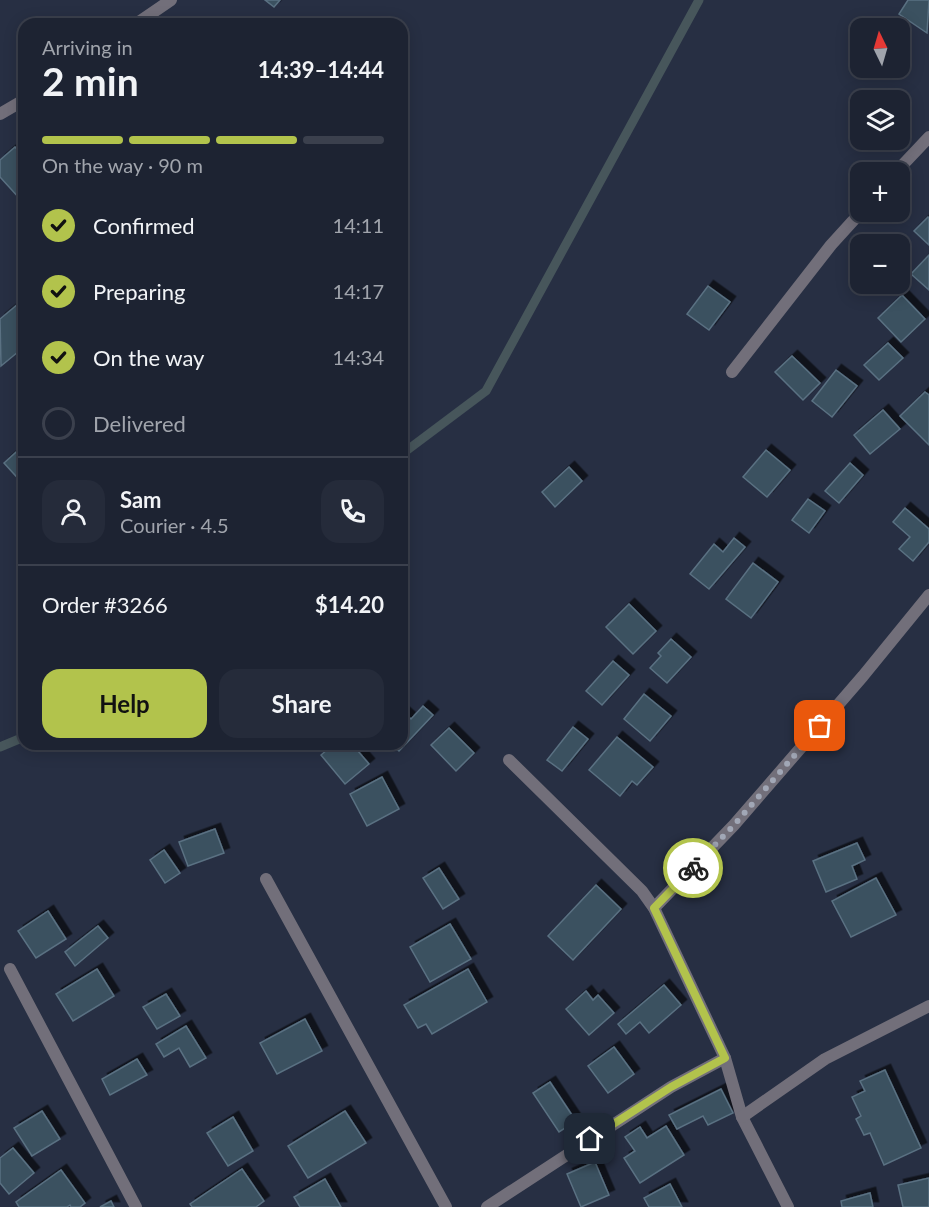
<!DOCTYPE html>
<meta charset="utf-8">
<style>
:root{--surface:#1d2332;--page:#252b3a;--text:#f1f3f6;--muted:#a0a4ac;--line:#3b404d;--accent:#b2c34c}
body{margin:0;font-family:Lato,sans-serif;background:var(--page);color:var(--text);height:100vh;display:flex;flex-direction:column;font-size:22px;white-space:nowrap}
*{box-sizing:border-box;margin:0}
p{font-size:20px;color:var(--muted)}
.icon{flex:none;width:33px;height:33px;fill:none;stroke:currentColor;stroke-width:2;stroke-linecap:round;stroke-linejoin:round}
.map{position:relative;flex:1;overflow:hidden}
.sheet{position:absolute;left:18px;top:18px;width:390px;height:732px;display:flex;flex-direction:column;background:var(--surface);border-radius:18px;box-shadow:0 3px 15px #0003,0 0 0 2px var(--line)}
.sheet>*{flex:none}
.needle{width:39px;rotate:355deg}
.buttons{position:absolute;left:850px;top:18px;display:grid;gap:12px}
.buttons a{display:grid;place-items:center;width:60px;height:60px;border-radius:12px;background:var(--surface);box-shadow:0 3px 15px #0003,0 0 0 2px var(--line);font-size:30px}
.pin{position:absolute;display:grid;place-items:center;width:51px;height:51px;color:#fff;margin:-26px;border-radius:12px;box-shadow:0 3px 9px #0006}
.courier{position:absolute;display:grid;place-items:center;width:60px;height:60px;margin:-30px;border:4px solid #b2c34c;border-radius:50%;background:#fff;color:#222;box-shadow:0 2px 8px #0007}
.headline em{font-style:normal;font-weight:700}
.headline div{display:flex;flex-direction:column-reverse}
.headline{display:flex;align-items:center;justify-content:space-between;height:102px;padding:0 24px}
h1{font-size:39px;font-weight:700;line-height:45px}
.bar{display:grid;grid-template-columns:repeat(4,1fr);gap:9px 6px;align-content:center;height:72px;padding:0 24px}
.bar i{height:8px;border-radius:4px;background:var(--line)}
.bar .selected{background:var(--accent)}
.bar p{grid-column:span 4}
.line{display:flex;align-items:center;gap:15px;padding:0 24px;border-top:2px solid var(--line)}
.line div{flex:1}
.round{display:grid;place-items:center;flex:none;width:63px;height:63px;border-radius:18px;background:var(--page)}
ol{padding:0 24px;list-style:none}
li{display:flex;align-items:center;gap:18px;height:66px}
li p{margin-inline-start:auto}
li .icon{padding:6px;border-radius:50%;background:var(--accent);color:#111;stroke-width:4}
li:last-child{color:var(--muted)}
li i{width:33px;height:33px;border:3px solid var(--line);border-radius:50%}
.cta{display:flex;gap:12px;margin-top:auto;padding:12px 24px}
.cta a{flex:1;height:69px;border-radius:18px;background:var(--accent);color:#111;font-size:24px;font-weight:700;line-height:69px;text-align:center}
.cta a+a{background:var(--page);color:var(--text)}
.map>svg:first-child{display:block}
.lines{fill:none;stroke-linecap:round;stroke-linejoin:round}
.stream{stroke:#47565b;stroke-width:9}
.building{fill:#3b5161;stroke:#5a7182;stroke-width:1.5;filter:url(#shadow)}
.minor{stroke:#726f7a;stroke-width:12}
.done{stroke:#a1a7b6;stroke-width:6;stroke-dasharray:0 10.8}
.route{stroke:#b2c34c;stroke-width:8}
</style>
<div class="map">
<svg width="929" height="1207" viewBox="0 0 929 1207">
<defs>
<filter id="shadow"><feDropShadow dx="5.5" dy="-5.5" stdDeviation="0" flood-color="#0009"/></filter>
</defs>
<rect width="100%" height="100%" fill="#272f43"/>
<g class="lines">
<g class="stream">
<polyline points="402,454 486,391 699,0"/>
<polyline points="0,747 24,737"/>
</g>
</g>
<g class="building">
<polygon points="265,0 280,0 274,7"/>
<polygon points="908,0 929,0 927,33 899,14"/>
<polygon points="15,147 24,157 24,196 20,199 0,177 0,160"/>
<polygon points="928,217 929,218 929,245 914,231"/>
<polygon points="929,255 929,290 911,274"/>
<polygon points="708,286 730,302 709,330 687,314"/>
<polygon points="902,295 925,319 901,342 878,318"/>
<polygon points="24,299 24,347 1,366 0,319"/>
<polygon points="888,343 903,358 879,380 864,365"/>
<polygon points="792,356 820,383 803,400 775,372"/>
<polygon points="836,370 857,386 832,417 812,401"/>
<polygon points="925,392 929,395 929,445 900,416"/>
<polygon points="883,410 900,429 870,454 854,435"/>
<polygon points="24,445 24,485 4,463"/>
<polygon points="766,450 790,470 767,497 743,477"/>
<polygon points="850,463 863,475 839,503 825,491"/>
<polygon points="569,467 582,481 555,507 542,492"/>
<polygon points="808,499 825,511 809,533 792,520"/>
<polygon points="905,508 929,529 929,542 913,561 899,549 910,537 893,522"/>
<polygon points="734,538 745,547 709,589 690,574 714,544 723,552"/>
<polygon points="753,563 778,582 751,618 726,599"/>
<polygon points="629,604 656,631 633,654 606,627"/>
<polygon points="671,639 691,657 667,683 650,668 661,656 658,653"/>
<polygon points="613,661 629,675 602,705 586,691"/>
<polygon points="644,694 671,716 650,741 624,719"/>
<polygon points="423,706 433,715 399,751 391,744 402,744 402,711 411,719"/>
<polygon points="573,727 588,739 562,771 547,760"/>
<polygon points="449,728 474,753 456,771 431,745"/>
<polygon points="617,737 653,767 637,785 632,781 620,796 589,770"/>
<polygon points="334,744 352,744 369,764 345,784 321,755"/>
<polygon points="382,777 399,809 367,826 350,794"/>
<polygon points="215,829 224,853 188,866 179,842"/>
<polygon points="857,843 865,860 852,866 857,879 826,892 813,861"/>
<polygon points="164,850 180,873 165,883 150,860"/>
<polygon points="439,868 459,899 443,909 423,878"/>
<polygon points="876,878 896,915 851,937 832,901"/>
<polygon points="596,885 621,909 573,960 548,936"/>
<polygon points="48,911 66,939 36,958 18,931"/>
<polygon points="450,924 471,959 430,982 410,947"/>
<polygon points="98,926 108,938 75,966 65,952"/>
<polygon points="97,969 114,996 73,1021 56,994"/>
<polygon points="468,969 487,1002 432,1034 426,1024 418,1028 404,1005"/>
<polygon points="664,985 681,1005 649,1033 640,1022 626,1034 618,1024"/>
<polygon points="586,991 593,1000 598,995 614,1013 589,1035 566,1009"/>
<polygon points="166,994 180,1016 157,1029 143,1007"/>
<polygon points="305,1019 322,1051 277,1074 260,1043"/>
<polygon points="186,1026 206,1058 190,1067 179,1048 164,1057 156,1044"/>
<polygon points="614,1047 634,1074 608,1093 588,1066"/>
<polygon points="137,1059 147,1075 110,1095 102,1079"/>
<polygon points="885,1070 921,1148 884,1165 870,1133 864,1135 856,1119 861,1116 852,1097 865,1091 860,1081"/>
<polygon points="550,1082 576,1121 559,1132 533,1093"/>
<polygon points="721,1089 733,1113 708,1125 703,1116 677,1129 669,1115"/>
<polygon points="42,1111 60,1139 32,1156 14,1128"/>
<polygon points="345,1111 366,1143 308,1178 288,1146"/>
<polygon points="233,1117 253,1151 228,1166 207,1133"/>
<polygon points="666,1126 684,1155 640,1183 624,1158 635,1151 625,1137 640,1127 647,1138"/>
<polygon points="13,1148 34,1173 9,1194 0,1183 0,1158"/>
<polygon points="595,1162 609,1195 581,1207 567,1174"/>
<polygon points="242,1169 264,1201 256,1207 192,1207 190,1204"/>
<polygon points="61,1170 85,1203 80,1207 71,1207 70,1205 67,1207 19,1207 16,1202"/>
<polygon points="929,1178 929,1207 903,1207 898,1185"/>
<polygon points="325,1179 341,1207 300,1207 294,1197"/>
<polygon points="670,1184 682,1207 649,1207 644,1198"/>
<polygon points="870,1193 873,1207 842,1207 841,1201"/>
<polygon points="111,1201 114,1207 100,1207"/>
</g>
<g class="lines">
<g class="minor">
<polyline points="136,24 171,0"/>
<polyline points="0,114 24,100"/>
<polyline points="896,172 929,137"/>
<polyline points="732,372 831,245 861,212"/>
<polyline points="509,760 642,891 654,908 725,1058 742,1117 788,1207"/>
<polyline points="266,879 446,1207"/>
<polyline points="654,908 734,825 863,676 929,595"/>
<polyline points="10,969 136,1207"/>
<polyline points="742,1117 825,1059 929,1006"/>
<polyline points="487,1207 671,1087 725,1058"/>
</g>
</g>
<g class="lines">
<polyline class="done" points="693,868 734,825 820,726"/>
<polyline class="route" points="590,1139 671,1087 725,1058 654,908 693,868"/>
</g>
</svg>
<div class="buttons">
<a><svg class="needle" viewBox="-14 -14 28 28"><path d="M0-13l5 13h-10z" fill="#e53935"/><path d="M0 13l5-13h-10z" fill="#a0a4ac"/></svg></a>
<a><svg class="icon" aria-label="layers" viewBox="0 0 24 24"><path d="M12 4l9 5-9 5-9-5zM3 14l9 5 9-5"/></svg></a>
<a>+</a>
<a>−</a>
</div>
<div class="pin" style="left:820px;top:726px;background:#ea580c"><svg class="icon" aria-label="bag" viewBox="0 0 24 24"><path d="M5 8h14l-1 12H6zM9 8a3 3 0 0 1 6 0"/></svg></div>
<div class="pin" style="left:590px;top:1139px;background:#1f2937"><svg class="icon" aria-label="home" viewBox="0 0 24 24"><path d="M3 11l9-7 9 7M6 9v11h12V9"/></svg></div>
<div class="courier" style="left:693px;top:868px"><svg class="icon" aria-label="bike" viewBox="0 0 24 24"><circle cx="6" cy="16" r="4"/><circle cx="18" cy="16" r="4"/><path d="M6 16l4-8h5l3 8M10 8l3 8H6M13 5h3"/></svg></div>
<section class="sheet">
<div class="headline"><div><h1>2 min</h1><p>Arriving in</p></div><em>14:39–14:44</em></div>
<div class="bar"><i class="selected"></i><i class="selected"></i><i class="selected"></i><i></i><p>On the way · 90 m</p></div>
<ol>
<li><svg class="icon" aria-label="check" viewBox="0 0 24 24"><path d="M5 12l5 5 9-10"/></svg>Confirmed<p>14:11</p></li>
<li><svg class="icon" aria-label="check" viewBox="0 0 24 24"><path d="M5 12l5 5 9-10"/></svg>Preparing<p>14:17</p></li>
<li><svg class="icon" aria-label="check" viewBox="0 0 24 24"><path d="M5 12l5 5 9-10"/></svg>On the way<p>14:34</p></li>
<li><i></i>Delivered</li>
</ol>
<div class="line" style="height:108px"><a class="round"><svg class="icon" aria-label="person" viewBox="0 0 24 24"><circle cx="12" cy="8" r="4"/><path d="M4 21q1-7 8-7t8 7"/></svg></a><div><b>Sam</b><p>Courier · 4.5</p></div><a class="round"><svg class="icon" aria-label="phone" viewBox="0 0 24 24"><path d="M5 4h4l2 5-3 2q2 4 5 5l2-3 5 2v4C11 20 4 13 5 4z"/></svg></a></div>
<div class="line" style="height:78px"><div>Order #3266</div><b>$14.20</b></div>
<div class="cta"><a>Help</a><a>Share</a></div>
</section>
</div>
